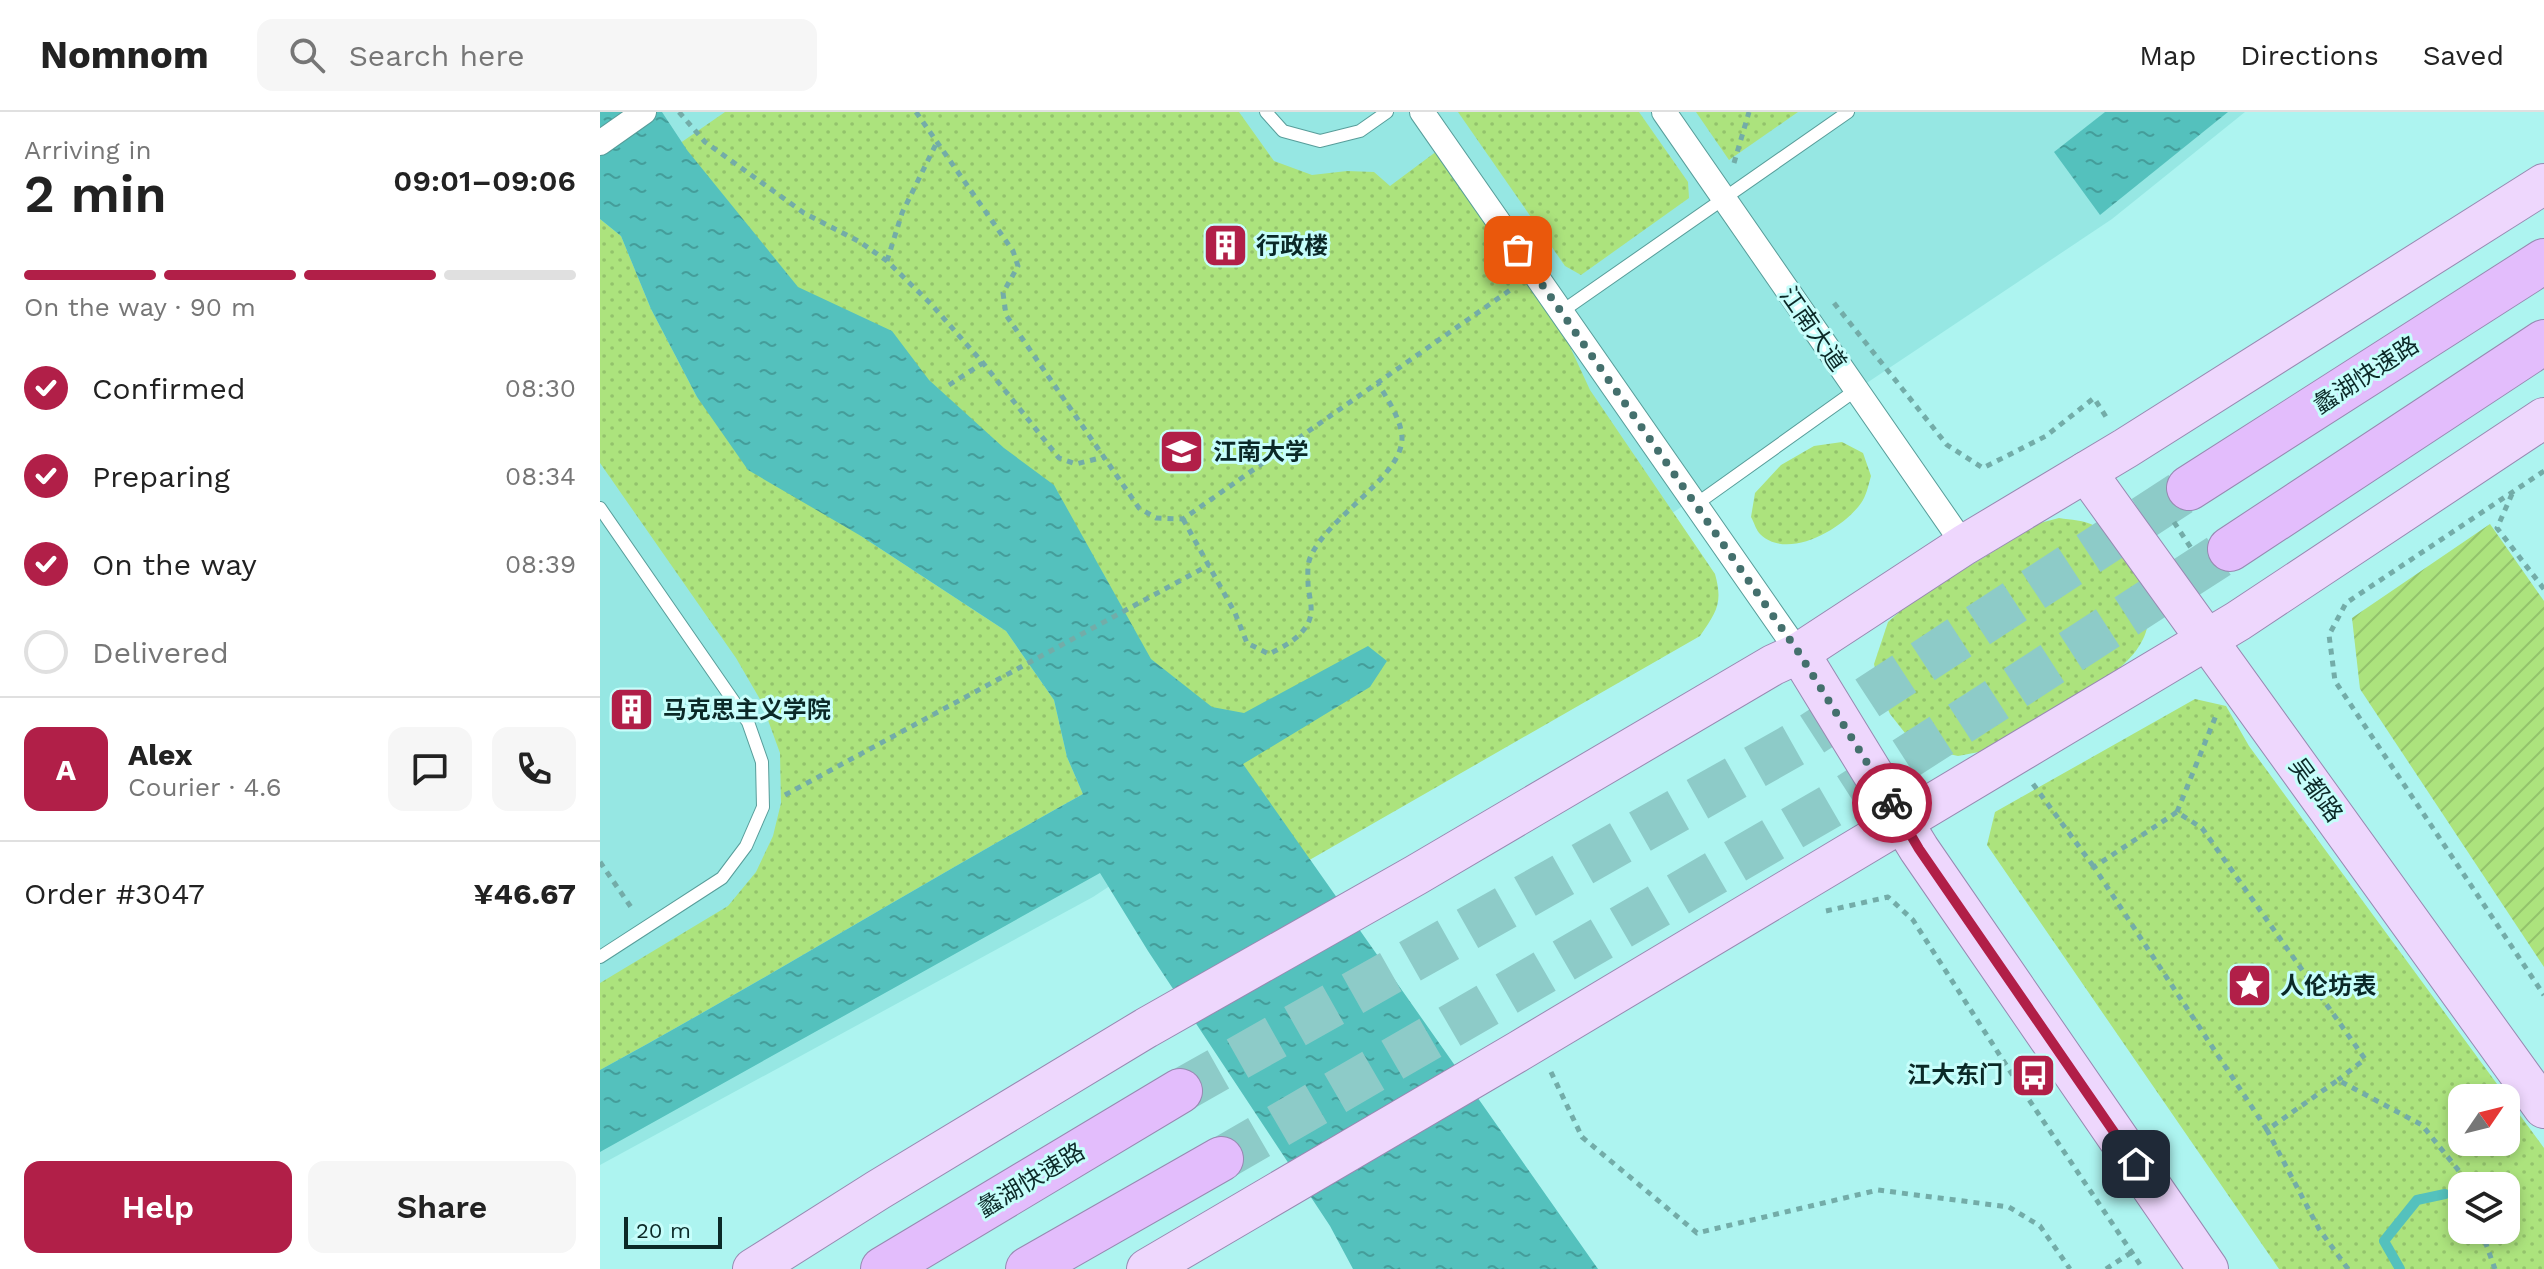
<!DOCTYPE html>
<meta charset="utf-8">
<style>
:root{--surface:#fff;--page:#f6f6f6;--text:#222;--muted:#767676;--line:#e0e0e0;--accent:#b11f48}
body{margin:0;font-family:"Work Sans","Noto Sans SC",sans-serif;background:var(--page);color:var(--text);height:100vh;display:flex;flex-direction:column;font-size:30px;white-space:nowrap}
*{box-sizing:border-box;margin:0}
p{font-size:26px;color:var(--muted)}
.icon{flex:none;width:44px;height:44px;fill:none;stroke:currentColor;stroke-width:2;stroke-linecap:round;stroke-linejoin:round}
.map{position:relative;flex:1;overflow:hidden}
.sheet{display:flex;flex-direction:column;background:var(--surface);width:600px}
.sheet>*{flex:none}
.needle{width:52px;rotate:55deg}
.controls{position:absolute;left:1848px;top:972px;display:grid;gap:16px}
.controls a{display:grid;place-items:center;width:72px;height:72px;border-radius:16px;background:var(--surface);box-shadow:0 4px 12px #0003;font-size:40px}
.scale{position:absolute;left:24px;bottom:20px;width:98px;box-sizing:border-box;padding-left:8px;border:4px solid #0b2927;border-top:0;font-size:22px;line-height:28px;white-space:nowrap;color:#0b2927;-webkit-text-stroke:6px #c7fefb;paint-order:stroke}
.pin{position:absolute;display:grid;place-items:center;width:68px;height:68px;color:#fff;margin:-34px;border-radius:16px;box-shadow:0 4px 12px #0006}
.courier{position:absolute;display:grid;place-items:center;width:80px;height:80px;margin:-40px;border:6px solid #b11f48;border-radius:50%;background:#fff;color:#222;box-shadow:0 2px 10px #0007}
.headline em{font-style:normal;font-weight:600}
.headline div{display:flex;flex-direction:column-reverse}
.headline{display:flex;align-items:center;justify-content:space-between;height:136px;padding:0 24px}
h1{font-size:52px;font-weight:600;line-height:60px}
.bar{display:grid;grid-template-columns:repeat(4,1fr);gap:12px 8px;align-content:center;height:96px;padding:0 24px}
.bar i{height:10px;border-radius:6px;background:var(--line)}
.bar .selected{background:var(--accent)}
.bar p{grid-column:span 4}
.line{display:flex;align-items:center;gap:20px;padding:0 24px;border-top:2px solid var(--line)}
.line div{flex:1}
.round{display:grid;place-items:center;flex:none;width:84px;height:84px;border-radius:16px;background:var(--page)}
ol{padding:0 24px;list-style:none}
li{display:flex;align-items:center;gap:24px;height:88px}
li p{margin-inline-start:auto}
li .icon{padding:8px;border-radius:50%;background:var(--accent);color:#fff;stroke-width:4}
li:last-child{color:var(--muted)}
li i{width:44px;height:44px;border:4px solid var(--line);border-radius:50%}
.button{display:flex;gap:16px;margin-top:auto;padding:16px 24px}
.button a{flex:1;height:92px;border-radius:16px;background:var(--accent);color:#fff;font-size:32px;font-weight:600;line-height:92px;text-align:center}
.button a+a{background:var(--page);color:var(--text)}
header{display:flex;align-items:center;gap:48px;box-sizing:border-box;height:112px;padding:0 40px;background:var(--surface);border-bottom:2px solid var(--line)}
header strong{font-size:38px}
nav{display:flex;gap:44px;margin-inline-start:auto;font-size:28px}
.search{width:560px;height:72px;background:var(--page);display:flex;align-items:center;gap:20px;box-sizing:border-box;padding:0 28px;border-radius:16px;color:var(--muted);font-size:30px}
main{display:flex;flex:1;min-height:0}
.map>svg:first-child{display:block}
.built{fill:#96e7e3}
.grass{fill:url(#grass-dots);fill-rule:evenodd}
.garden{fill:url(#garden-furrows)}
.water{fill:url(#water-ripples)}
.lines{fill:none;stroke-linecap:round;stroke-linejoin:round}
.stream{stroke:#54c1bd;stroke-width:10}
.highway-tunnel{stroke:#8dcbc8;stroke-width:44;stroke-dasharray:44 22;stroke-linecap:butt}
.lane-casing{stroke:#589d9a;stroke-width:14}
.street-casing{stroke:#589d9a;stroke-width:26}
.primary-casing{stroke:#9789b1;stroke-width:42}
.highway-casing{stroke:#9789b1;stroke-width:46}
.path{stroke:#73aca8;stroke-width:5;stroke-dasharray:6 6;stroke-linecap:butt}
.lane{stroke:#fff;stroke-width:12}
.street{stroke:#fff;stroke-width:24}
.primary{stroke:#eed7fd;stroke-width:40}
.highway{stroke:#e3bdfc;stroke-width:44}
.done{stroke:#44706d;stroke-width:8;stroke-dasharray:0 14.4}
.route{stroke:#b11f48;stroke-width:10}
.labels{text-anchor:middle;stroke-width:6;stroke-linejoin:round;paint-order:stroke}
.poi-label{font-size:24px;font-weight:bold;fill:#0b2927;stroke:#c7fefb;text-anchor:start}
.street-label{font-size:24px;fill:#0b2927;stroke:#c7fefb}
</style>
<header>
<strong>Nomnom</strong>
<div class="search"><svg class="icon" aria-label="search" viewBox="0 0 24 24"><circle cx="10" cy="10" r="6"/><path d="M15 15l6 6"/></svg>Search here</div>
<nav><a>Map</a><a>Directions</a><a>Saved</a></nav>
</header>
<main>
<section class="sheet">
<div class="headline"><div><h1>2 min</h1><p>Arriving in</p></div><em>09:01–09:06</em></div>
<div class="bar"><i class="selected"></i><i class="selected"></i><i class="selected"></i><i></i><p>On the way · 90 m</p></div>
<ol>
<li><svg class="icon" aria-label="check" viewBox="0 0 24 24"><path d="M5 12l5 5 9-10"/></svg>Confirmed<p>08:30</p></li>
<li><svg class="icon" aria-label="check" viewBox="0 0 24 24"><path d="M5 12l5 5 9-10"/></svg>Preparing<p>08:34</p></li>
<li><svg class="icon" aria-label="check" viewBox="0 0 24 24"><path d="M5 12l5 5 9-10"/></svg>On the way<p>08:39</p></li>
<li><i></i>Delivered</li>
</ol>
<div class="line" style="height:144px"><b class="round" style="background:var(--accent);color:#fff">A</b><div><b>Alex</b><p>Courier · 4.6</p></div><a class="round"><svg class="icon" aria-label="chat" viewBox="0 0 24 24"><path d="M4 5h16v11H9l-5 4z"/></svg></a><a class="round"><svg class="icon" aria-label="phone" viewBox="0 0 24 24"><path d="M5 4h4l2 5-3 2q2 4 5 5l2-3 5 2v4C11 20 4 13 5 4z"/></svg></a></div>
<div class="line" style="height:104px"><div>Order #3047</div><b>¥46.67</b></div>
<div class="button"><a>Help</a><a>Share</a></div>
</section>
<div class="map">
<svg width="1944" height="1157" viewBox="0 0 1944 1157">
<defs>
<pattern id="grass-dots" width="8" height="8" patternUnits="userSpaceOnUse" patternTransform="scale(2)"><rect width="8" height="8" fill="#ace37d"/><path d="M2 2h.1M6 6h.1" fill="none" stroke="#93c36c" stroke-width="1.8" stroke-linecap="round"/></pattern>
<pattern id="garden-furrows" width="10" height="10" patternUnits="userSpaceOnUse" patternTransform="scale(2)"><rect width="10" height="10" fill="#ace37d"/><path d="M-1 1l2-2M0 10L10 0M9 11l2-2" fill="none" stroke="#93c36c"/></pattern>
<pattern id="water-ripples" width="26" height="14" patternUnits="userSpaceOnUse" patternTransform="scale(2)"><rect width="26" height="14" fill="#54c1bd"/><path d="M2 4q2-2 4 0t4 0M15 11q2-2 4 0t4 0" fill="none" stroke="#449d9a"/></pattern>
</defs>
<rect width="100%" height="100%" fill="#adf4f0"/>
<polygon class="built" points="0,0 1645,0 1512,107 815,573 493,785 0,1053"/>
<g class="grass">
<path d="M125,0H639L674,49L712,63L747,59L774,60L790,74L837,39L966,226L990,278L1115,462C1123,491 1117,499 1100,524L706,750L191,177L76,34Z"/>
<polygon points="858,0 1039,0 1088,70 1089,86 981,163 965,154"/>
<polygon points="1096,0 1198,0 1129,48"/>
<path d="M0,107L21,124L51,197L97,285L261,424L406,519L454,588L467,645L483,682C321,772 163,869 0,958V871L128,794L156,760L173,724L181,691L180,641L161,589L136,546L0,351Z"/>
<path d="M1242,330L1263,341L1271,364C1269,371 1267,381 1263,388C1247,415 1188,450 1160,422C1156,418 1154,410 1151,405L1155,381L1181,353L1214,334Z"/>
<path d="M1459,406C1471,408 1484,408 1495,414C1511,422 1521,435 1530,450C1558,492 1556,527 1516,559L1384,639L1358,644L1331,638L1305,621L1290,602L1281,582L1274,552L1288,510L1312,489L1440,411Z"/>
<path d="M1595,587L1626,594L1649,634L1944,1036V1157H1679L1387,733L1395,700ZM1862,986H1906V1030H1862ZM1862,1074H1906V1118H1862Z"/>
</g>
<polygon class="garden" points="1890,412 1944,489 1944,855 1760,577 1752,506"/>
<g class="water">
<path d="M0,0H62L87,38L198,175L292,219L329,268L404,336L454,373L551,547L612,595L644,601L768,534L787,549L770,575L643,652L998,1157H753L730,1114L548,839L500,761L0,1040V958C163,869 321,772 483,682L467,645L454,588L406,519L261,424L148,358L97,285L51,197L21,124L0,107Z"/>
<polygon points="1505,0 1628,0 1500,103 1454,40"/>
</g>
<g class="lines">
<polyline class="stream" points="1800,1157 1784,1129 1817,1088 1845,1082"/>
<g class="highway-tunnel">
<polyline points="580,979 1206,626 1589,376"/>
<polyline points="621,1047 1241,688 1630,437"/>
</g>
<defs>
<g id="lane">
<polyline points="666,0 683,19 720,29 760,19 787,0"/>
<polyline points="961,200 1248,0"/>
<polyline points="1095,393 1256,278"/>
<polyline points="0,396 148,610 162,650 163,695 146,734 122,766 0,845"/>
</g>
<g id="street">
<polyline points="822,0 1199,541"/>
<polyline points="1064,0 1364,433"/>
<polyline points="0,31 44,0"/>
</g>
<g id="primary">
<polyline points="1486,360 1944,996"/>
<polyline points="1199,541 1319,737 1608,1157"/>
<polyline points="153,1157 278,1078 546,916 816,763 1173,553 1199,541 1364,433 1526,336 1944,72"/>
<polyline points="547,1157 919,939 1638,509 1944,306"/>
</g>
<g id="highway">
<polyline points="1589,376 1944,149"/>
<polyline points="1630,437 1944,230"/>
<polyline points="283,1157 580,979"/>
<polyline points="428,1157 621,1047"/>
</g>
</defs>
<use href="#lane" class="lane-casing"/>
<use href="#street" class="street-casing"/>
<use href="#primary" class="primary-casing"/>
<use href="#highway" class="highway-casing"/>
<g class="path">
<polyline points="79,0 105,30 204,101 260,130 287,149 332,193 383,251 459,346 476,352 504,345"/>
<polyline points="316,0 413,139 418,154 403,181 406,203 539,396 556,406 583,407 913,176"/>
<polyline points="1134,51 1149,0"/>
<polyline points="287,149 302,101 337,30"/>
<polyline points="1234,191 1347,333 1383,356 1446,324 1494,286 1508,308"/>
<polyline points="349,273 383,251"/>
<polyline points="1944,359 1746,491 1729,523 1735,569 1944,883"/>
<polyline points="1912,382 1897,416 1944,477"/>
<path d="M583,407L635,501L647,531L669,542C686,534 709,521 711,501C712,491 708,480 708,470C708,462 707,454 710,446C726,406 801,366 802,327C802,308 787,287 778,271"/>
<polyline points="1574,410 1593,439"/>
<polyline points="1433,672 1494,755"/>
<polyline points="185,683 609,453"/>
<polyline points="1577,700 1617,601"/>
<polyline points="0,750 33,798"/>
<polyline points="1226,799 1288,785 1313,808 1417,970 1543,1157"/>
<polyline points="951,960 982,1025 1097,1121 1278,1078 1409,1095 1440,1114 1470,1157"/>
<polyline points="1667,1018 1494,755 1577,700 1602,716 1765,947 1738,968"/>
<polyline points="1881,1118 1895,1157"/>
<polyline points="1506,1157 1532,1140"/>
<polyline points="1748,1157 1719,1117 1667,1018 1738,968 1822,1013 1859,1059 1864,1074"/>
</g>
<use href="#lane" class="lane"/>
<use href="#street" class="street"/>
<use href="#primary" class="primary"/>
<use href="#highway" class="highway"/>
</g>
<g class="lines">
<polyline class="done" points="918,138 1199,541 1292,691"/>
<polyline class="route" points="1292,691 1319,737 1536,1052"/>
</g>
<defs>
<symbol id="building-square" viewBox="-11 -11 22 22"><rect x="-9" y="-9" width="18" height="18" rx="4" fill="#b11f48" stroke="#c7fefb"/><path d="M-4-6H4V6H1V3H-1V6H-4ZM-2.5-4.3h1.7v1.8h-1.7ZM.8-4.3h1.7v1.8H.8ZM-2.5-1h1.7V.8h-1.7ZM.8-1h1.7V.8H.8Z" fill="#fff"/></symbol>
<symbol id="university-square" viewBox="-11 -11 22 22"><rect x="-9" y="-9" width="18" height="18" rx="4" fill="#b11f48" stroke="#c7fefb"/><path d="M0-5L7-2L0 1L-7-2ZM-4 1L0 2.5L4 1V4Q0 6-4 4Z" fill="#fff"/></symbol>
<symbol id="sight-square" viewBox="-11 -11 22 22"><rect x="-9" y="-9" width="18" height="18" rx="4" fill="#b11f48" stroke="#c7fefb"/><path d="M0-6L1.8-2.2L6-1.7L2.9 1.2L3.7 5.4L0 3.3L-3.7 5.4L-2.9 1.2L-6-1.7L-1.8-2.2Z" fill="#fff"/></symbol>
<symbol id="bus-square" viewBox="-11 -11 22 22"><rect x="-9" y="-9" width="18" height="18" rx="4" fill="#b11f48" stroke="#c7fefb"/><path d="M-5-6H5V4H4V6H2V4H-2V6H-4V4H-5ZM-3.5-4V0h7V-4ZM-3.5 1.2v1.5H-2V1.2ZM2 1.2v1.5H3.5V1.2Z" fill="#fff"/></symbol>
</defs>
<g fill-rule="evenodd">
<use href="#building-square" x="600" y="108" width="51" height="51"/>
<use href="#university-square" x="556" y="314" width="51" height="51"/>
<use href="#building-square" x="6" y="572" width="51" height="51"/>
<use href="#sight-square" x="1624" y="848" width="51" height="51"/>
<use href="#bus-square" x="1408" y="938" width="51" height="51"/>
</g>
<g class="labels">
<g class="poi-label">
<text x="656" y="142">行政楼</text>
<text x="613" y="348">江南大学</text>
<text x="63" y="606">马克思主义学院</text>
<text x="1680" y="882">人伦坊表</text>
<text x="1403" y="971" text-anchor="end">江大东门</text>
</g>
<g class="street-label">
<text transform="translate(1213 217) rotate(55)" y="8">江南大道</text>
<text transform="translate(1766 263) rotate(-33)" y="8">蠡湖快速路</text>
<text transform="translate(1716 678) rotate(54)" y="8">吴都路</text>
<text transform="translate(431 1068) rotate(-31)" y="8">蠡湖快速路</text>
</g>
</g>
</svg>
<div class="controls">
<a><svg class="needle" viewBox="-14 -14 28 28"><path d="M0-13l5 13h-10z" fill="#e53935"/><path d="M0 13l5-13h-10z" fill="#767676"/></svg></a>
<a><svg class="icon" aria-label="layers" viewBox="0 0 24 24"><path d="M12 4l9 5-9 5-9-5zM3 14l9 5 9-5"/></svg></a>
</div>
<div class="scale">20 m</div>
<div class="pin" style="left:918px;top:138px;background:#ea580c"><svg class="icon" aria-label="bag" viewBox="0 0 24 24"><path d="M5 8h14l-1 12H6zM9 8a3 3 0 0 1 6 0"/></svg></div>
<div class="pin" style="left:1536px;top:1052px;background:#1f2937"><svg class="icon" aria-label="home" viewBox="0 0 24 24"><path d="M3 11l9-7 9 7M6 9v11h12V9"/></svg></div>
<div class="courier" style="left:1292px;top:691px"><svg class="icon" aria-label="bike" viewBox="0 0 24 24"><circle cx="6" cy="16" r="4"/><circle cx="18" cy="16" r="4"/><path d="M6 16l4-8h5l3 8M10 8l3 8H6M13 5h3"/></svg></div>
</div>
</main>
